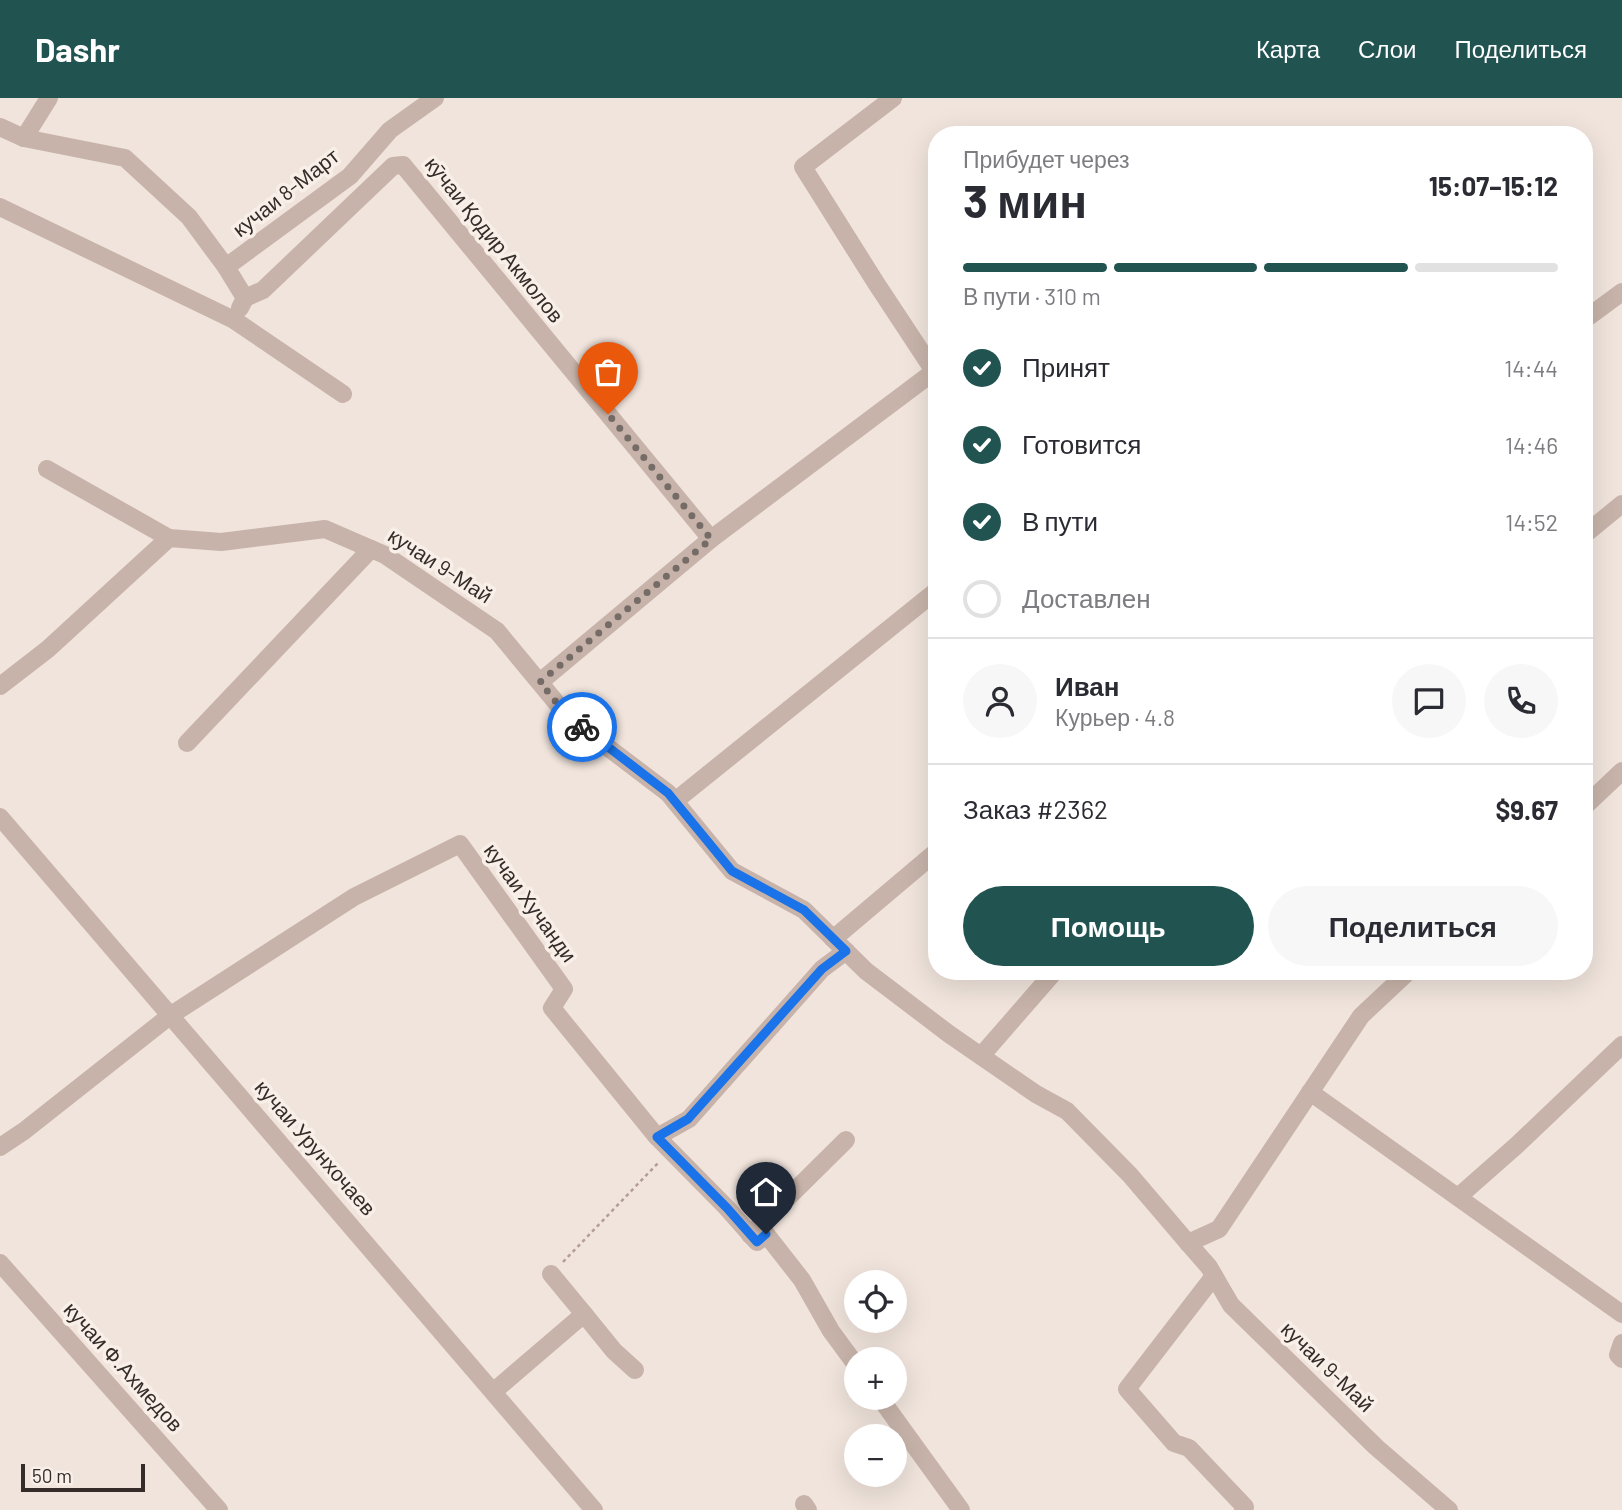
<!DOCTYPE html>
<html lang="ru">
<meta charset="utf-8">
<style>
:root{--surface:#fff;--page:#f7f7f7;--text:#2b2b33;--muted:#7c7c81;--line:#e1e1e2;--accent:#215350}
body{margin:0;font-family:Barlow,sans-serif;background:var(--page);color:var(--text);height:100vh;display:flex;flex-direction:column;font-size:26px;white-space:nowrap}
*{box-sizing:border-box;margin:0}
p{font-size:23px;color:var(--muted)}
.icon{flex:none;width:38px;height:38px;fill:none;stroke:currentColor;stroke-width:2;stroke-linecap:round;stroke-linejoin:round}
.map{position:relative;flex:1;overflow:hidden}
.panel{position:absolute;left:928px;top:28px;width:665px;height:854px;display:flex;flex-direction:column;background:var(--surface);border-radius:28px;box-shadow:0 7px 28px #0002}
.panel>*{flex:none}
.controls{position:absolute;left:844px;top:1172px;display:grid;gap:14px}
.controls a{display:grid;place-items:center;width:63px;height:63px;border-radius:50%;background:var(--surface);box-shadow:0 7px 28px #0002;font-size:35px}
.scale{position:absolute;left:21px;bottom:18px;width:124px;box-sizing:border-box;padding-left:7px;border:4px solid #352b28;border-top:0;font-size:19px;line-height:24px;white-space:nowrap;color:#352b28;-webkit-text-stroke:5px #f8efe8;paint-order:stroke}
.pin{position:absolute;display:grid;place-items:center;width:60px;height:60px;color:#fff;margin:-72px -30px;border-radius:50% 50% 50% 0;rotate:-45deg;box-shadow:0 0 7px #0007}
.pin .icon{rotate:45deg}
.courier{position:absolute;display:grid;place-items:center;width:70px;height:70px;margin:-35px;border:5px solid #1a73e8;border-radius:50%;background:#fff;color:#222;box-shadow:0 2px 9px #0007}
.headline em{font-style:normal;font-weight:700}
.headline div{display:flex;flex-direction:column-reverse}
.headline{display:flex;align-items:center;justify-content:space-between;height:119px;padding:0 35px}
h1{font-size:46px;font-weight:700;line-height:52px}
.bar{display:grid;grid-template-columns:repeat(4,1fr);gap:10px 7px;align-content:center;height:84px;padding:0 35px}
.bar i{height:9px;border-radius:5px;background:var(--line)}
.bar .active{background:var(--accent)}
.bar p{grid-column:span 4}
.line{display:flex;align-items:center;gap:18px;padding:0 35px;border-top:2px solid var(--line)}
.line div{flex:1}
.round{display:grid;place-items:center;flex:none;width:74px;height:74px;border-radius:37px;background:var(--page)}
ol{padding:0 35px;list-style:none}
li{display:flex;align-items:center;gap:21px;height:77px}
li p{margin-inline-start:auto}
li .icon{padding:7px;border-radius:50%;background:var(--accent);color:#fff;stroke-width:4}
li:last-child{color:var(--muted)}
li i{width:38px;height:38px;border:4px solid var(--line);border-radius:50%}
.action{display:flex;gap:14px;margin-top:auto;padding:14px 35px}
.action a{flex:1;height:80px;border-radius:42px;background:var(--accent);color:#fff;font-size:28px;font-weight:700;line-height:80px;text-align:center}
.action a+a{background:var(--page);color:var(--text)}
header{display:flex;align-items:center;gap:42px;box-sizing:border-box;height:98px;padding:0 35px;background:var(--accent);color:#fff}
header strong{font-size:33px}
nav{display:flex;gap:38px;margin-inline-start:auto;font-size:24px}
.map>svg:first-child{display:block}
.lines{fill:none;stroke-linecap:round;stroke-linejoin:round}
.path{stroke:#b39d94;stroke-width:2.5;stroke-dasharray:3.5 3.5;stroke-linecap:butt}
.minor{stroke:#c7b3a9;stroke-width:18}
.tertiary{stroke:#c7b3a9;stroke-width:18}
.done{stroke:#766c67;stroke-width:7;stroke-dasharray:0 12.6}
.route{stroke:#1a73e8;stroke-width:9}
.labels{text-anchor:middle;stroke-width:7;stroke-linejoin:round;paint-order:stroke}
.street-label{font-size:21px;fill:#352b28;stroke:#f8efe8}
</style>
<header>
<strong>Dashr</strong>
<nav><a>Карта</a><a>Слои</a><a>Поделиться</a></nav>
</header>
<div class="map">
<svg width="1622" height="1412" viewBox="0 0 1622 1412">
<rect width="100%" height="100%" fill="#f0e4dc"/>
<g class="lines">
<polyline class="path" points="563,1164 658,1065"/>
<g class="minor">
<polyline points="893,0 803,69 876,185 934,273"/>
<polyline points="0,29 24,40 125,60 189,119 226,169 245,200 240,210"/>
<polyline points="24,40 49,0"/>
<polyline points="0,109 234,222 343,296"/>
<polyline points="226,169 350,78 390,32 435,0"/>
<polyline points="245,200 263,192 393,68 403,67 711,441"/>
<polyline points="1584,222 1622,194"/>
<polyline points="47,371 169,440"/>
<polyline points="1584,437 1622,406"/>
<polyline points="540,584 711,441 936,272"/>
<polyline points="0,588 48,551 169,440 221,444 325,431 385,457 497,533 569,620 668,695 732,773 804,812 866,873 949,936 1036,996 1067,1013 1130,1077 1188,1145 1209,1169 1231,1207 1376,1349 1449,1412"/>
<polyline points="187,645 371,451"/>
<polyline points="675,703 936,493"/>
<polyline points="1584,709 1622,673"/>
<polyline points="833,841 936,754"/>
<polyline points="981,958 1055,873"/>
<polyline points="1310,994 1622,1216"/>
<polyline points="657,1039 689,1021 822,871 846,853"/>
<polyline points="0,1049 24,1033 171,917 354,799 460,746 564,891 552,910 657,1039 727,1110 757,1144 766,1136 802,1182 831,1233 856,1267"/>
<polyline points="1458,1099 1517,1047 1622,947"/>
<polyline points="750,1137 846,1042"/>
<polyline points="1188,1145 1219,1131 1361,918 1409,873"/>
<polyline points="0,1165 219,1412"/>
<polyline points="1214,1178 1127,1291 1174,1345 1189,1350 1245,1409 1243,1412"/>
<polyline points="584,1216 614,1253 635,1272"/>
<polyline points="1622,1245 1618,1257 1622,1261"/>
<polyline points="493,1294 584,1216 551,1176"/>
<polyline points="880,1300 961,1412"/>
<polyline points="804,1406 808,1412"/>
</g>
<polyline class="tertiary" points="0,719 594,1412"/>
</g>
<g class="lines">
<polyline class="done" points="582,629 569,620 540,584 711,441 608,316"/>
<polyline class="route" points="582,629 668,695 732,773 804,812 846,853 822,871 688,1021 657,1039 727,1110 757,1144 766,1136"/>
</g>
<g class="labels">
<g class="street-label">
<text transform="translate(286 95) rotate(-38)" y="7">кучаи 8-Март</text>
<text transform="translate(494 142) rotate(51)" y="7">кӯчаи Қодир Акмолов</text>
<text transform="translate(440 468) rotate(33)" y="7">кучаи 9-Май</text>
<text transform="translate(530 805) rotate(54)" y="7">кучаи Хучанди</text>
<text transform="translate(315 1050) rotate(49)" y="7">кучаи Урунхочаев</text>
<text transform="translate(123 1269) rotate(48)" y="7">кучаи Ф.Ахмедов</text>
<text transform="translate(1327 1269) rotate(44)" y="7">кучаи 9-Май</text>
</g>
</g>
</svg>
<div class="controls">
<a><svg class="icon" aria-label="locate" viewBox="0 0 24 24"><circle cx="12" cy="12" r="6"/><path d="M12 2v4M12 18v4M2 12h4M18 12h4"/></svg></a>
<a>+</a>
<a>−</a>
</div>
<div class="scale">50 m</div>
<div class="pin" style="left:608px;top:316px;background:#ea580c"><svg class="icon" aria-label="bag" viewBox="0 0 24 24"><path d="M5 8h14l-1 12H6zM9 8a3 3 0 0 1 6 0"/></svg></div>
<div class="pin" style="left:766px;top:1136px;background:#1f2937"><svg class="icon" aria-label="home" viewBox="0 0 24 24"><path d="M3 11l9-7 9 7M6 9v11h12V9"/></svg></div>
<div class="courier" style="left:582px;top:629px"><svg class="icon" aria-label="bike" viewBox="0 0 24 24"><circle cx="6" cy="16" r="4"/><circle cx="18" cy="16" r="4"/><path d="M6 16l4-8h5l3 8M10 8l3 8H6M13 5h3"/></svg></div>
<section class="panel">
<div class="headline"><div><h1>3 мин</h1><p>Прибудет через</p></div><em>15:07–15:12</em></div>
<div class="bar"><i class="active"></i><i class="active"></i><i class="active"></i><i></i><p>В пути · 310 m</p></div>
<ol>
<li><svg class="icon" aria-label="check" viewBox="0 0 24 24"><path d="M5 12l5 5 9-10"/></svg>Принят<p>14:44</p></li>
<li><svg class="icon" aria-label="check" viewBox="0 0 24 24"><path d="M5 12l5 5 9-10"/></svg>Готовится<p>14:46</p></li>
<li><svg class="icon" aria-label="check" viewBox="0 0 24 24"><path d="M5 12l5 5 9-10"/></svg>В пути<p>14:52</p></li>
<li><i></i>Доставлен</li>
</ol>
<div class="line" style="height:126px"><a class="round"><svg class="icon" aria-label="person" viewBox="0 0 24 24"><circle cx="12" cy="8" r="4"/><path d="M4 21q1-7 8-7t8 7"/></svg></a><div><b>Иван</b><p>Курьер · 4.8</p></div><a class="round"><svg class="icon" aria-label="chat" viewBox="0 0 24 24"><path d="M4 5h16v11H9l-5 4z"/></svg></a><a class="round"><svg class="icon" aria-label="phone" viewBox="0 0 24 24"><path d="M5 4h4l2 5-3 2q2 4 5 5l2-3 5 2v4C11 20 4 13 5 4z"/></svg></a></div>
<div class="line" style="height:91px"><div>Заказ #2362</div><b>$9.67</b></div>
<div class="action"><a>Помощь</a><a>Поделиться</a></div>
</section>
</div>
